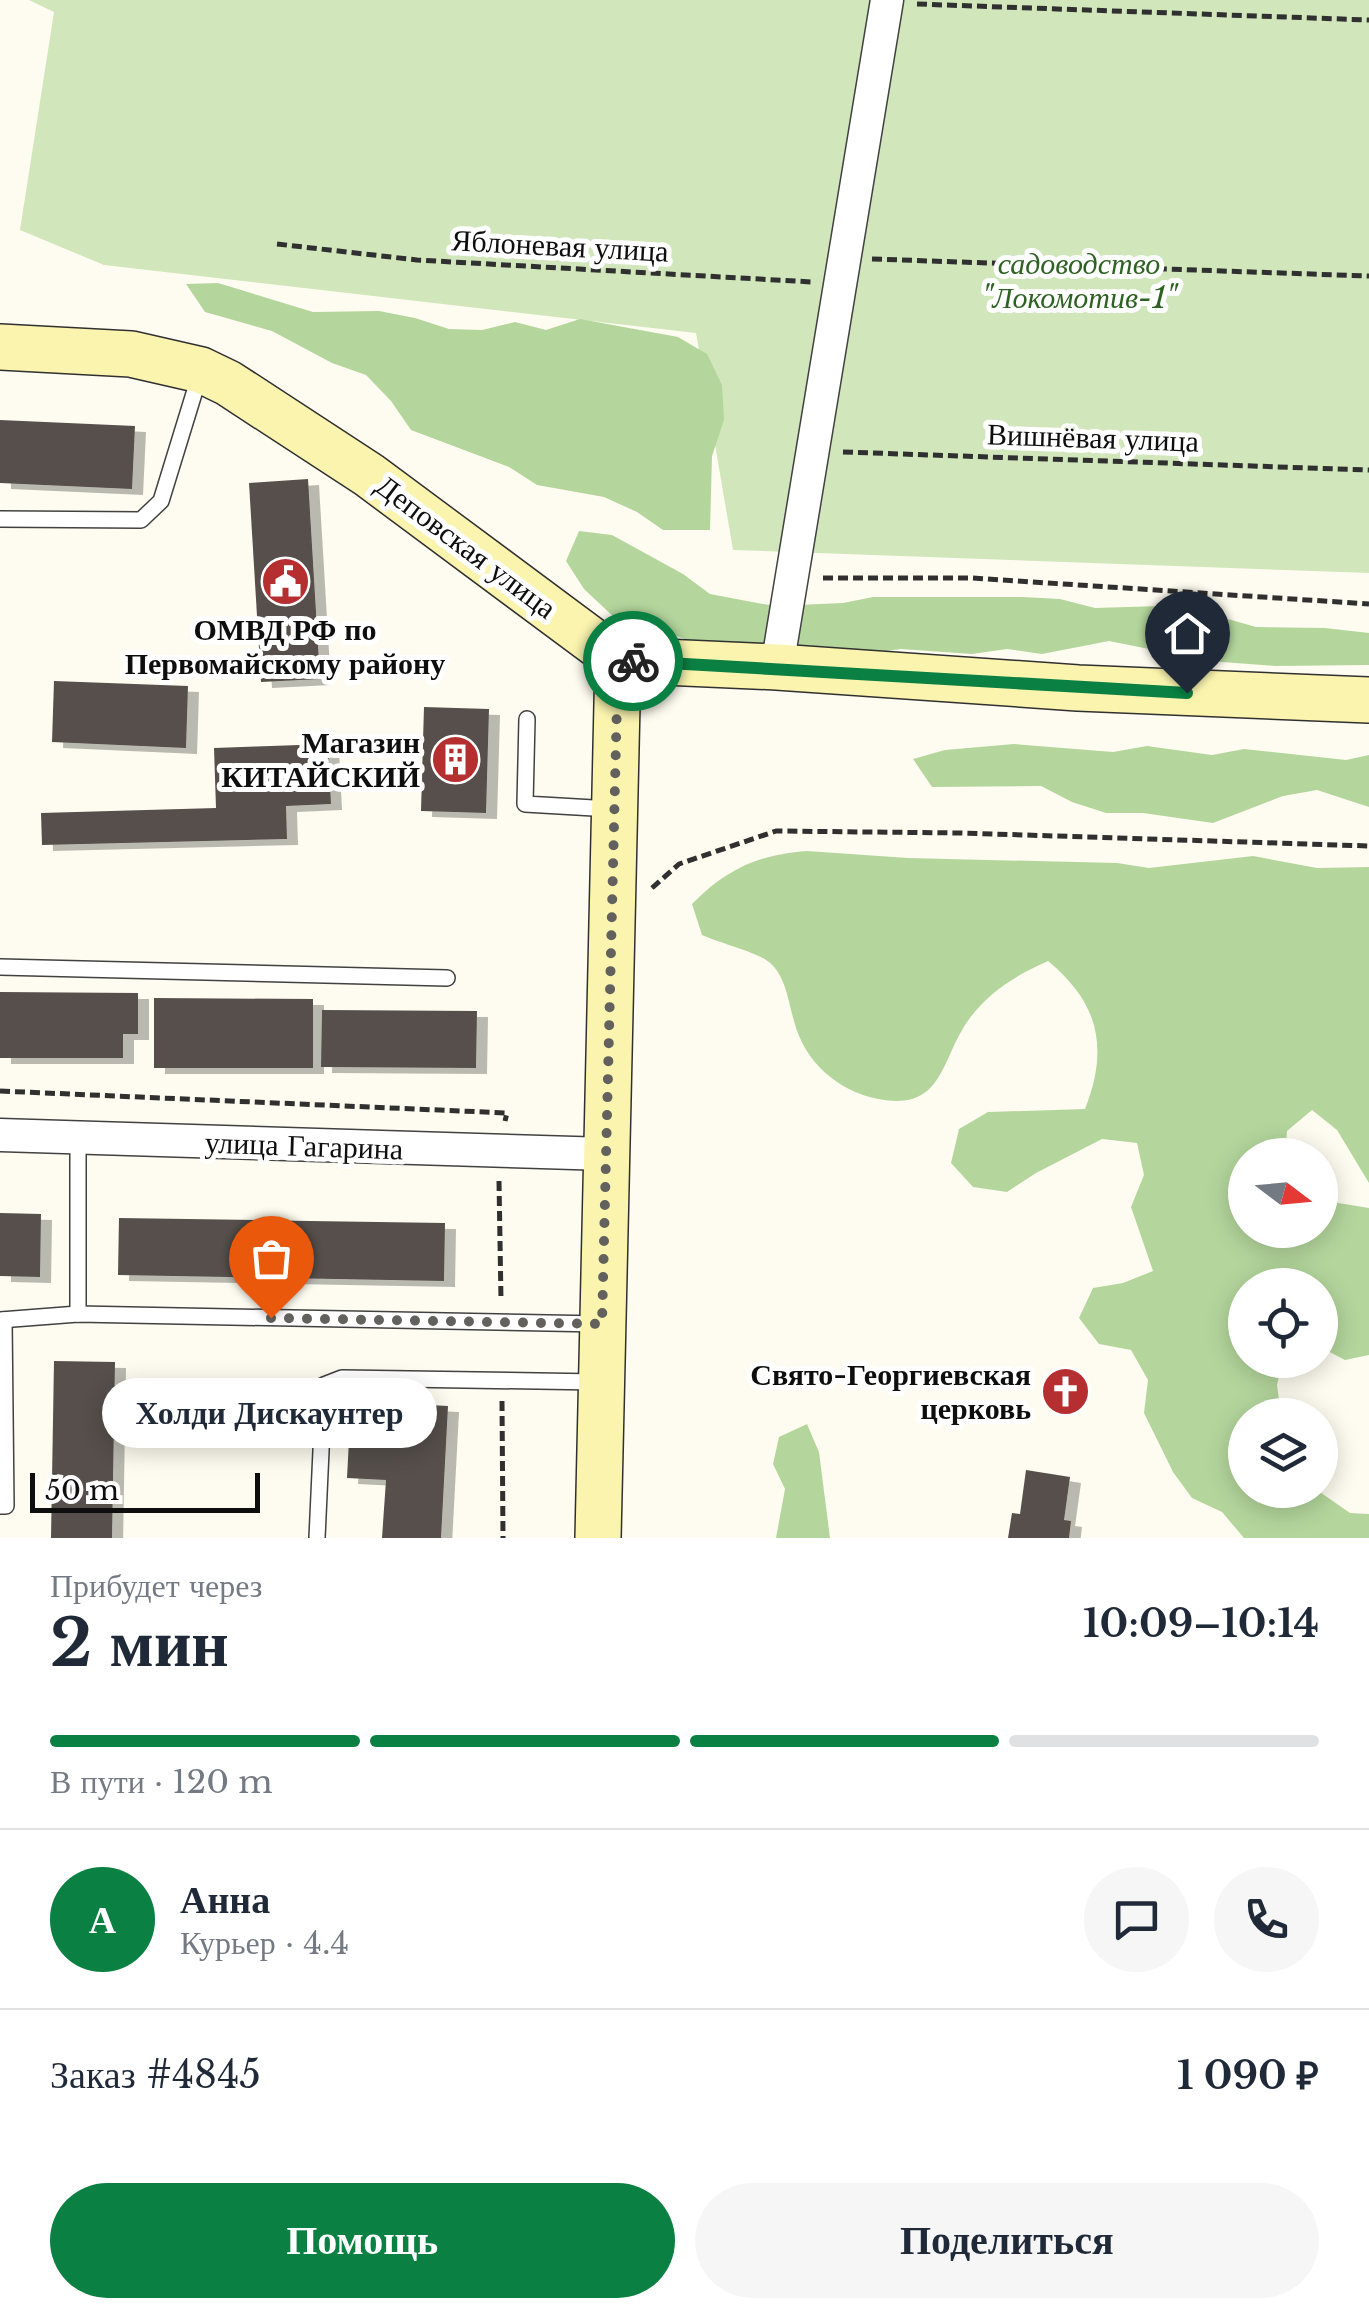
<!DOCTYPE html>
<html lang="ru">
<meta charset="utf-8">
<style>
:root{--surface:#fff;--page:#f6f6f7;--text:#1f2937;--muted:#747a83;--line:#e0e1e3;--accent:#0b8043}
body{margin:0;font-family:"Libre Baskerville",serif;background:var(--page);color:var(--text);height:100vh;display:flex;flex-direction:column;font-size:38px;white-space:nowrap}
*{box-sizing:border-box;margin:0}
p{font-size:32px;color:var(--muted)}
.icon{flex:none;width:55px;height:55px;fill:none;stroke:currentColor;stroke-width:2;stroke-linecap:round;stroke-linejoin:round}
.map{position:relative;height:1538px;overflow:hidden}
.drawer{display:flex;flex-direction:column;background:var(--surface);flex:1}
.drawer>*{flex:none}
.needle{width:65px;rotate:106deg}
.controls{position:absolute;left:1228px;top:1138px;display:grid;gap:20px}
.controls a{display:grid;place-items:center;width:110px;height:110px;border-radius:50%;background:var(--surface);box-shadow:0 5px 25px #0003;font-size:50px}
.scale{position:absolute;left:30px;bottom:25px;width:230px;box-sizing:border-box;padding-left:10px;border:5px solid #0e0e0e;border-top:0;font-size:28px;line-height:35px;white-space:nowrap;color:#0e0e0e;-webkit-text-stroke:8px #fff;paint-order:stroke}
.pin{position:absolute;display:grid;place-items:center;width:85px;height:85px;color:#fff;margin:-102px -42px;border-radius:50% 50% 50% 0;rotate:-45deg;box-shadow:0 0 10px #0007}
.pin .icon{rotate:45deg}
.courier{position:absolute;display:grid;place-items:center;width:100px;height:100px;margin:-50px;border:8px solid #0b8043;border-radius:50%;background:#fff;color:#222;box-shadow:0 2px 12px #0007}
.bubble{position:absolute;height:70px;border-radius:35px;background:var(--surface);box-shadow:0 5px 25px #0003;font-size:32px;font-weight:700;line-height:70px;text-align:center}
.summary em{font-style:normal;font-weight:700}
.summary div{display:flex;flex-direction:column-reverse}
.summary{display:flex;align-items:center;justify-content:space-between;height:170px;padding:0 50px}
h1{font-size:65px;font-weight:700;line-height:75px}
.bar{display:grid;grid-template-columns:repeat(4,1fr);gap:15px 10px;align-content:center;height:120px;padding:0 50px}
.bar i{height:12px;border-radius:8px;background:var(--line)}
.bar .on{background:var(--accent)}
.bar p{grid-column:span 4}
.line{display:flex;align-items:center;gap:25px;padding:0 50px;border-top:2px solid var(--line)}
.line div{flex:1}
.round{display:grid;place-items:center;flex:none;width:105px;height:105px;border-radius:52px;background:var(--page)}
.cta{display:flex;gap:20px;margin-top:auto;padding:20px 50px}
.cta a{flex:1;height:115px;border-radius:60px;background:var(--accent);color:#fff;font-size:40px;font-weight:700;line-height:115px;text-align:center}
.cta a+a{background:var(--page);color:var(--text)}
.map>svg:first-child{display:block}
.green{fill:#d1e6bb}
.forest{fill:#b4d69c}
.building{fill:#56504b;filter:url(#shadow)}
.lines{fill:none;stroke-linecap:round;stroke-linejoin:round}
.lane-casing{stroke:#414141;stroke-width:18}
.street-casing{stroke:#414141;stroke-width:35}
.secondary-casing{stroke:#303030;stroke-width:48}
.path{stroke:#303030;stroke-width:5;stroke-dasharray:10 5;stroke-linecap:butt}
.lane{stroke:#fff;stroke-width:15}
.street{stroke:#fff;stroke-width:32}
.secondary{stroke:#faf4af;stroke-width:45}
.done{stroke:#62615d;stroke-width:10;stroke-dasharray:0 18}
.route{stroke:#0b8043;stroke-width:12}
.labels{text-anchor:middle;stroke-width:10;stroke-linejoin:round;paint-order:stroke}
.street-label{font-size:30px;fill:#0e0e0e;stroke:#fff}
.park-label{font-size:30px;font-style:italic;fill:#2e6222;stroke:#fff}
.poi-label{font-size:30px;font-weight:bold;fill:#0e0e0e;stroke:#fff;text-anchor:end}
</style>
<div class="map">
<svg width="1369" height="1538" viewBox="0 0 1369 1538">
<defs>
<filter id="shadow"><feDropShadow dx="11" dy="6" stdDeviation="0" flood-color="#0004"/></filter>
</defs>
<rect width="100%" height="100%" fill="#fefcf0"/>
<polygon class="green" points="29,0 1369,0 1369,573 733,550 696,333 104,265 20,230 54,12"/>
<g class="forest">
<polygon points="218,283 313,312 379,311 415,318 449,329 482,330 515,322 546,330 580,319 678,337 707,354 722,385 724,420 712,456 710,530 663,530 637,512 604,497 537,485 509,467 411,430 391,401 366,375 332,363 272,331 205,312 186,284"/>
<polygon points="579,531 612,535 683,574 710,594 774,606 843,603 873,597 1022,597 1060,599 1095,608 1160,606 1193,609 1256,627 1325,628 1369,633 1369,665 1275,666 1209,661 1109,641 1042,654 1007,649 972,654 901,649 864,654 831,647 699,644 668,633 633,635 584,589 566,561"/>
<polygon points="1014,744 1113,752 1147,746 1212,755 1244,749 1346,760 1369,755 1369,807 1317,790 1283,796 1213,823 1143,813 1106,813 1072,802 1041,786 932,787 913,759 945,750"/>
<path d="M807,851L908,858L1117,863L1149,868L1253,856L1317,868L1369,867V1183L1337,1130L1312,1110L1287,1131L1285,1155H1245V1230H1320V1200L1369,1208V1355L1345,1360L1320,1347V1285H1245V1360H1283L1277,1385L1281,1415H1245V1490H1317L1350,1513L1369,1514V1538H1244L1222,1512L1192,1498L1173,1472L1144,1413L1148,1380L1131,1350L1099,1344L1079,1318L1093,1288L1123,1283L1153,1271L1131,1207L1144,1175L1137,1143L1102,1139L1036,1173L1007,1192L973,1187L951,1163L959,1129L988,1112L1085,1109C1109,1048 1099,1003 1048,961C1016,975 985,994 965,1025C940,1065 941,1111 878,1099C837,1091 804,1061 794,1021C788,1000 785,972 766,960C755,952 717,942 702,935L692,904C727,869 757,855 807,851Z"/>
<polygon points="807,1424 819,1452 830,1538 776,1538 785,1489 773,1464 779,1437"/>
</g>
<g class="building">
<polygon points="0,420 135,426 132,489 0,483"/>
<polygon points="308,479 320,679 261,682 249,483"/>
<polygon points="54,681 188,686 186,748 52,742"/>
<polygon points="424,707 489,709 486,813 421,811"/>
<polygon points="328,744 331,804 286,806 287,839 42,845 41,813 216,808 214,748"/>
<polygon points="0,992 138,993 138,1034 123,1034 123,1058 0,1058"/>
<polygon points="154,998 313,999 313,1068 154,1068"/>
<polygon points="322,1010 477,1011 476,1068 321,1067"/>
<polygon points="0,1213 41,1214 40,1277 0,1276"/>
<polygon points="119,1218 445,1223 444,1281 118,1275"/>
<polygon points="54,1361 115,1362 112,1538 51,1538"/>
<polygon points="351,1401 448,1406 441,1538 382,1538 386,1480 347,1478"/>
<polygon points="1026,1470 1070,1477 1064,1520 1071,1521 1069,1538 1008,1538 1012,1513 1020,1514"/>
</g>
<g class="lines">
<defs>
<g id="lane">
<polyline points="0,519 141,520 161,501 200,374"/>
<polyline points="527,719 525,804 611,809"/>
<polyline points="0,967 447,978"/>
<polyline points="78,1137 78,1314"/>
<polyline points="0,1320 78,1314 601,1324"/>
<polyline points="0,1506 6,1506 4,1320"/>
<polyline points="317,1538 324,1385 342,1378 598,1382"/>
</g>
<g id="street">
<polyline points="777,667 887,0"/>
<polyline points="0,1135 607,1154"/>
</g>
<g id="secondary">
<polyline points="0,347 131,354 201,370 228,383 369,475 618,660 777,667 1078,688 1369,700"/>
<polyline points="598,1538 618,660"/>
</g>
</defs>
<use href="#lane" class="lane-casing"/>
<use href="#street" class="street-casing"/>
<use href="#secondary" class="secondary-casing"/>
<g class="path">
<polyline points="917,4 1369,20"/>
<polyline points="277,244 417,260 812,282"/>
<polyline points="872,259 1369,276"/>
<polyline points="843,452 1369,470"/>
<polyline points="823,578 972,578 1369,604"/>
<polyline points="652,888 679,864 776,831 962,833 1369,846"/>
<polyline points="0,1091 507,1113 505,1121"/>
<polyline points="499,1181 501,1300"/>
<polyline points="502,1401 503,1538"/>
</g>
<use href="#lane" class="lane"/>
<use href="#street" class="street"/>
<use href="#secondary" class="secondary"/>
</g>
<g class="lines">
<polyline class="done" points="271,1318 602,1324 618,660 633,661"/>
<polyline class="route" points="633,661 1187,693"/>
</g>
<defs>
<symbol id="civic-disc" viewBox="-11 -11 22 22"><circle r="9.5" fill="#b52f31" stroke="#fff"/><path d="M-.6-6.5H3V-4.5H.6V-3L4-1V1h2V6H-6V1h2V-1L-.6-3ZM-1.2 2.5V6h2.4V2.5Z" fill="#fff"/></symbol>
<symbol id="building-disc" viewBox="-11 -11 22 22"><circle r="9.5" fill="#b52f31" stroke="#fff"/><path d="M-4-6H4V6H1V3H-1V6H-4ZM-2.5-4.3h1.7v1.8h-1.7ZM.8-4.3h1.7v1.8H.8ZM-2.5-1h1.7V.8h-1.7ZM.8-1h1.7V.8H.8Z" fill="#fff"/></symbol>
<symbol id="church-disc" viewBox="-11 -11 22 22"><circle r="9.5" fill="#b52f31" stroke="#fff"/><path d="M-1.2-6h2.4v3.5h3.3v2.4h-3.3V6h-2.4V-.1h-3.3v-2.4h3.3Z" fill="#fff"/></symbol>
</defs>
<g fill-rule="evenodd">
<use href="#civic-disc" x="258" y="554" width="55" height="55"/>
<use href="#building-disc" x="428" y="732" width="55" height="55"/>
<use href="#church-disc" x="1038" y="1364" width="55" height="55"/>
</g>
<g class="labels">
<g class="street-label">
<text transform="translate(560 246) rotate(3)" y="10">Яблоневая улица</text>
<text transform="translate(1093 438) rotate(2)" y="10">Вишнёвая улица</text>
<text transform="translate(466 547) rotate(37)" y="10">Деповская улица</text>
<text transform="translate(304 1146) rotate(2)" y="10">улица Гагарина</text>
</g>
<g class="park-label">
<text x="1079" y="274">садоводство<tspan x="1079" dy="34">"Локомотив-1"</tspan></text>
</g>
<g class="poi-label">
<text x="285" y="640" text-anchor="middle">ОМВД РФ по<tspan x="285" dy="34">Первомайскому району</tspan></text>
<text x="420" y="753">Магазин<tspan x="420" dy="34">КИТАЙСКИЙ</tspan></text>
<text x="1031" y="1385">Свято-Георгиевская<tspan x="1031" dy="34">церковь</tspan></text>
</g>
</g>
</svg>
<div class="controls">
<a><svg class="needle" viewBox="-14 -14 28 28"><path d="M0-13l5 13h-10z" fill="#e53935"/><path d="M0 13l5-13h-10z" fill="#747a83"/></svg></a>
<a><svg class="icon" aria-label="locate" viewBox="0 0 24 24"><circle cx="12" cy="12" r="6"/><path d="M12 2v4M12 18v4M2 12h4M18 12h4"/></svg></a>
<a><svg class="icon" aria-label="layers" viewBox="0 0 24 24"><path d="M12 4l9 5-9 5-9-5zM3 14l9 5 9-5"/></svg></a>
</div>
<div class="scale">50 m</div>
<div class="pin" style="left:271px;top:1318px;background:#ea580c"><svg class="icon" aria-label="bag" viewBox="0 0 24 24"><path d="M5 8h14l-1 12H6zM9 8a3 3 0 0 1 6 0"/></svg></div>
<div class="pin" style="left:1187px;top:693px;background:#1f2937"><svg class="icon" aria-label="home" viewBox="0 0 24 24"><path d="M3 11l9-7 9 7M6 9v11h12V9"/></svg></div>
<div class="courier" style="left:633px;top:661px"><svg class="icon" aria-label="bike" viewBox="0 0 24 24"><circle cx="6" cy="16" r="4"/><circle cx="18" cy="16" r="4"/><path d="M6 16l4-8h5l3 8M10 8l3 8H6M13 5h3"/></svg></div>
<div class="bubble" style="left:102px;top:1378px;width:335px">Холди Дискаунтер</div>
</div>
<section class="drawer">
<div class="summary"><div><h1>2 мин</h1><p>Прибудет через</p></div><em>10:09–10:14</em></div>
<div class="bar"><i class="on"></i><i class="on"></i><i class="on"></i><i></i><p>В пути · 120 m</p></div>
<div class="line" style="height:180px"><b class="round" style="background:var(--accent);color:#fff">А</b><div><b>Анна</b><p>Курьер · 4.4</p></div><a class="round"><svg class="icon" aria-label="chat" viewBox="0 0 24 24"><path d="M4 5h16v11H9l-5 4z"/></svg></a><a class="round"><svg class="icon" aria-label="phone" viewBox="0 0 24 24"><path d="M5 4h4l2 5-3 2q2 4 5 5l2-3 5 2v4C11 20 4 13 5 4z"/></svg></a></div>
<div class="line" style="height:130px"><div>Заказ #4845</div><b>1 090 ₽</b></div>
<div class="cta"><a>Помощь</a><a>Поделиться</a></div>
</section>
